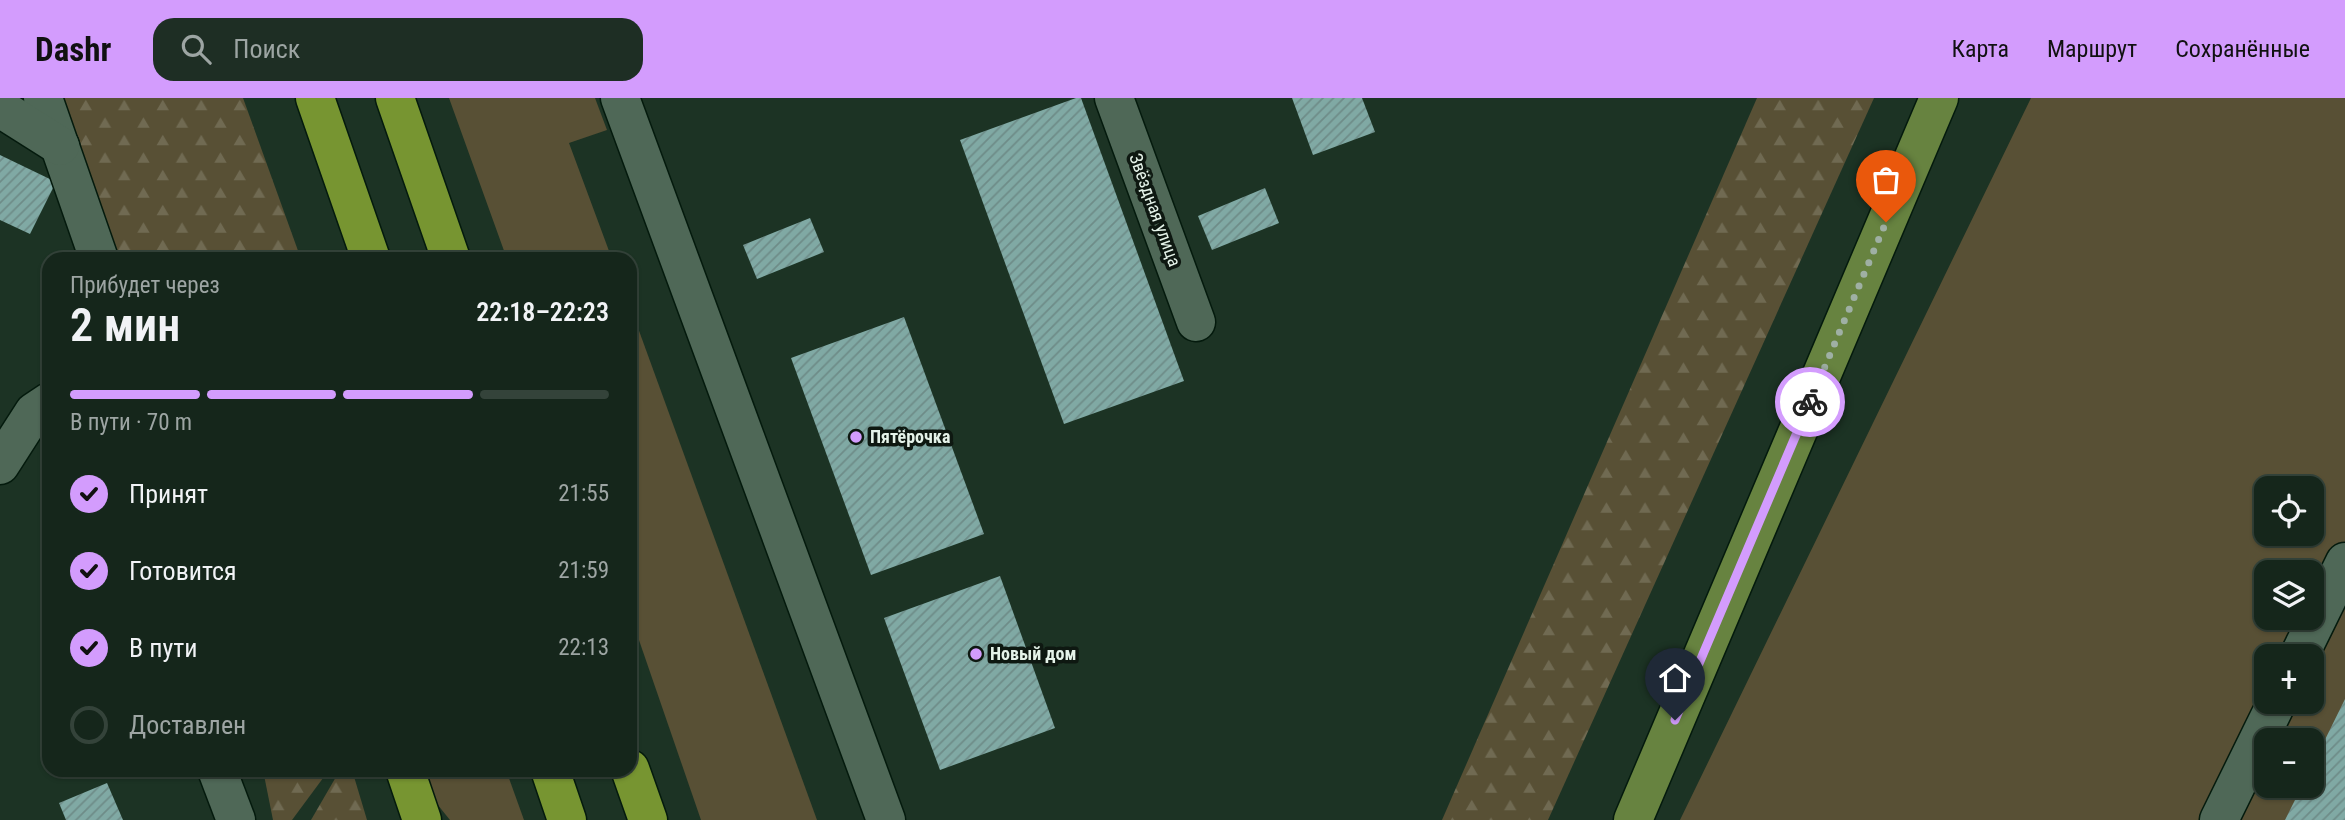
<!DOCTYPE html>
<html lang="ru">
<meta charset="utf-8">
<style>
:root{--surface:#15261b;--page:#1e2e24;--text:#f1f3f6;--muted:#9da5a3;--line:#34433a;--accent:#d39cfd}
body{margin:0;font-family:"Roboto Condensed",sans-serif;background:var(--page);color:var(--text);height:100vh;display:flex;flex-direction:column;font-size:26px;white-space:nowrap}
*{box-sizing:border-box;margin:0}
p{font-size:23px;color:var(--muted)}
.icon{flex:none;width:38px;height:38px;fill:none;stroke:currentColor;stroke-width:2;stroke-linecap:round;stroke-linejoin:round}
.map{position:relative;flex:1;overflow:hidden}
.sheet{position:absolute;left:42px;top:154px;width:595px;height:525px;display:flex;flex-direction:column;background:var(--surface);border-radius:21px;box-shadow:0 2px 5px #0004,0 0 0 2px var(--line)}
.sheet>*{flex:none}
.buttons{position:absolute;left:2254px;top:378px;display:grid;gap:14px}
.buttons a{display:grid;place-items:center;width:70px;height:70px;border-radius:14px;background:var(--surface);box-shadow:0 2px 5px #0004,0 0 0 2px var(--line);font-size:35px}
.pin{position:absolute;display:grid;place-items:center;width:60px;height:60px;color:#fff;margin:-72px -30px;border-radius:50% 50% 50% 0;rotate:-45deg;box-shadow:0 0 7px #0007}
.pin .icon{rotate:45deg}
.courier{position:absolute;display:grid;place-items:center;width:70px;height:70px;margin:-35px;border:5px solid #d39cfd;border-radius:50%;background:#fff;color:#222;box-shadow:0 2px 9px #0007}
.head em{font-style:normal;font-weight:600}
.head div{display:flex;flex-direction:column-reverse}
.head{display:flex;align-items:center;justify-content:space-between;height:119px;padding:0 28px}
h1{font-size:46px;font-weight:600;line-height:52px}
.bar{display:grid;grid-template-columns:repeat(4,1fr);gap:10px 7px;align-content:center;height:84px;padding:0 28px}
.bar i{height:9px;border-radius:5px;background:var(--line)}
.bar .current{background:var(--accent)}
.bar p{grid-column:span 4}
ol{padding:0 28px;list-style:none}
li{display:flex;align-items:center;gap:21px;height:77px}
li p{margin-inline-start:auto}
li .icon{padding:7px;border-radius:50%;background:var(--accent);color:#111;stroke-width:4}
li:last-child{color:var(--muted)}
li i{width:38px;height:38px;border:4px solid var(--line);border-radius:50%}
header{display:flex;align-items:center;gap:42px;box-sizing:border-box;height:98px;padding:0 35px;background:var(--accent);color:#111}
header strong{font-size:33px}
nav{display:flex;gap:38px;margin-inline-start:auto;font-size:24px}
.search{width:490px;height:63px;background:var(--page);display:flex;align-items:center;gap:18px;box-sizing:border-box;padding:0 24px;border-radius:21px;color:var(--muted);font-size:26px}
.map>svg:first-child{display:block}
.grass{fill:#585035;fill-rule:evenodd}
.forest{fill:url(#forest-firs)}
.building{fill:url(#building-hatch)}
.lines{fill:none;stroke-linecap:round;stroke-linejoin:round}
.minor-casing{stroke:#041a0d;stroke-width:41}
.major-casing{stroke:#041a0d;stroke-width:41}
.highway-casing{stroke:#041a0d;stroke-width:41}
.minor{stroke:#4f6857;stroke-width:38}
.major{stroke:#678340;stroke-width:38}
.highway{stroke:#779531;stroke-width:38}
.done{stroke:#9fb0a4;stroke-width:7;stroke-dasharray:0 12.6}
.route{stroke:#d39cfd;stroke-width:9}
.poi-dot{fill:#d39cfd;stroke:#0e1811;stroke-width:2.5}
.labels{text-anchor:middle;stroke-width:7;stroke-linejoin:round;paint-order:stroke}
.street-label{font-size:18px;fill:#e5f3e9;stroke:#0e1811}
.poi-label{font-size:18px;font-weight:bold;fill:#e5f3e9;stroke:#0e1811;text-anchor:start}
</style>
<header>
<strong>Dashr</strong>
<div class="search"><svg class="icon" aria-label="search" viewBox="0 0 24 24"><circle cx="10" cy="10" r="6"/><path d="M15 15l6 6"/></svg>Поиск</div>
<nav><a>Карта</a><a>Маршрут</a><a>Сохранённые</a></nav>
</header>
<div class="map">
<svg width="2345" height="722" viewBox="0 0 2345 722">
<defs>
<pattern id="forest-firs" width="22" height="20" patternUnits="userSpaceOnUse" patternTransform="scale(1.75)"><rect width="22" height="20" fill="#585035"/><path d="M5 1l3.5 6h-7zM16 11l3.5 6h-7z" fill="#706a52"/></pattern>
<pattern id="building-hatch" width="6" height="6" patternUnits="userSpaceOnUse" patternTransform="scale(1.75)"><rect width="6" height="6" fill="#80a9a4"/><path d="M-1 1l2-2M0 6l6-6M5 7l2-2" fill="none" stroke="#6e8c88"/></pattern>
</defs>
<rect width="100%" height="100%" fill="#1c3324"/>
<g class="grass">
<polygon points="449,0 595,0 607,32 569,45 612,161 507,161"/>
<path d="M2031,0H2345V722H1680ZM2266,390H2312V436H2266ZM2266,474H2312V520H2266ZM2266,558H2312V604H2266ZM2266,642H2312V688H2266Z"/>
<polygon points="630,208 817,722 701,722 630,516"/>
<polygon points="423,672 506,672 524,722 450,722 433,701"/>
</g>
<g class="forest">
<polygon points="52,0 243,0 301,161 108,161"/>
<polygon points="1757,0 1874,0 1548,722 1442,722"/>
<polygon points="263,672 329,672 292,722 273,722"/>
<polygon points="340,672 352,672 367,722 311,722"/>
</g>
<g class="building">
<polygon points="1076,0 1081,0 1184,283 1064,326 960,42"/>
<polygon points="1292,0 1362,0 1375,34 1313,57"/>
<polygon points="0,57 56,84 30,136 0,122"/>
<polygon points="1265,90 1279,125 1212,152 1198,118"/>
<polygon points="810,120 824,154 757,181 743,147"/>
<polygon points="904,219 984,436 871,477 791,260"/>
<polygon points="1000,478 1055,630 940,672 884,520"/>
<polygon points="2345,601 2345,722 2285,722 2302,688 2312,688 2312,668"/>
<polygon points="107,685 123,722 66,722 59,705"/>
</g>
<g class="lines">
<defs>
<g id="minor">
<polyline points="43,0 99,161"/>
<polyline points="620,0 886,722"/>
<polyline points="1114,0 1196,224"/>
<polyline points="0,10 60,48"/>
<polyline points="0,367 34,314 49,304"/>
<polyline points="2299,558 2345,464"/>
<polyline points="217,672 236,722"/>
<polyline points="2219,722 2277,604"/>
</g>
<polyline id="major" points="1633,722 1939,0"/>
<g id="highway">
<polyline points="315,0 371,161"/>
<polyline points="395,0 451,161"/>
<polyline points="630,671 648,722"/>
<polyline points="405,672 422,722"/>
<polyline points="550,672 567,722"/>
</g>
</defs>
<use href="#minor" class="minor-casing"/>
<use href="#major" class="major-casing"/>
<use href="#highway" class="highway-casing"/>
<use href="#minor" class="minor"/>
<use href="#major" class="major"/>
<use href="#highway" class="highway"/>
</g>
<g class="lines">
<polyline class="done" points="1810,304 1886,124"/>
<polyline class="route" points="1675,622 1810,304"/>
</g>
<g class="poi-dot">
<circle cx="856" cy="339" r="7"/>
<circle cx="976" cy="556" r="7"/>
</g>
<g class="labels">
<g class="street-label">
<text transform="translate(1155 112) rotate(70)" y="6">Звёздная улица</text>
</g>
<g class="poi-label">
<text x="870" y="345">Пятёрочка</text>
<text x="990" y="562">Новый дом</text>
</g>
</g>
</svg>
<div class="buttons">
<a><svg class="icon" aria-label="locate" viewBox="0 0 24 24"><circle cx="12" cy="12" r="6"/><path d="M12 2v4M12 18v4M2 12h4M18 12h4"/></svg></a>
<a><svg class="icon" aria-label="layers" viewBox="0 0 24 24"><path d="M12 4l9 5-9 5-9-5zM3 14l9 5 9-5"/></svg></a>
<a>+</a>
<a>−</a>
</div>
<div class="pin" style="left:1886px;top:124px;background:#ea580c"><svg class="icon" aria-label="bag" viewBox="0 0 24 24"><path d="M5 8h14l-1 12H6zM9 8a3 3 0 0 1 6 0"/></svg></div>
<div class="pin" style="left:1675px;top:622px;background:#1f2937"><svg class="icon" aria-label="home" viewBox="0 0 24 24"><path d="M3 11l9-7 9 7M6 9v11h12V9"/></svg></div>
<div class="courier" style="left:1810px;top:304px"><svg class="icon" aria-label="bike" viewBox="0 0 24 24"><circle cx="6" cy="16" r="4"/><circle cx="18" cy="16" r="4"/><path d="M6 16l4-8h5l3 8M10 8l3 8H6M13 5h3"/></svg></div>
<section class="sheet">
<div class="head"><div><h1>2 мин</h1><p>Прибудет через</p></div><em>22:18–22:23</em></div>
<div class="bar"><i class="current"></i><i class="current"></i><i class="current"></i><i></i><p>В пути · 70 m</p></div>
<ol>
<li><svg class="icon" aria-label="check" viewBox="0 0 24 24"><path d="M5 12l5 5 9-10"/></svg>Принят<p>21:55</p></li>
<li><svg class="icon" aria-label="check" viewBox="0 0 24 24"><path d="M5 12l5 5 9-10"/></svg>Готовится<p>21:59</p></li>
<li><svg class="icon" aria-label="check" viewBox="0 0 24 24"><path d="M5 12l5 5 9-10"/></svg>В пути<p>22:13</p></li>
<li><i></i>Доставлен</li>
</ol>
</section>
</div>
